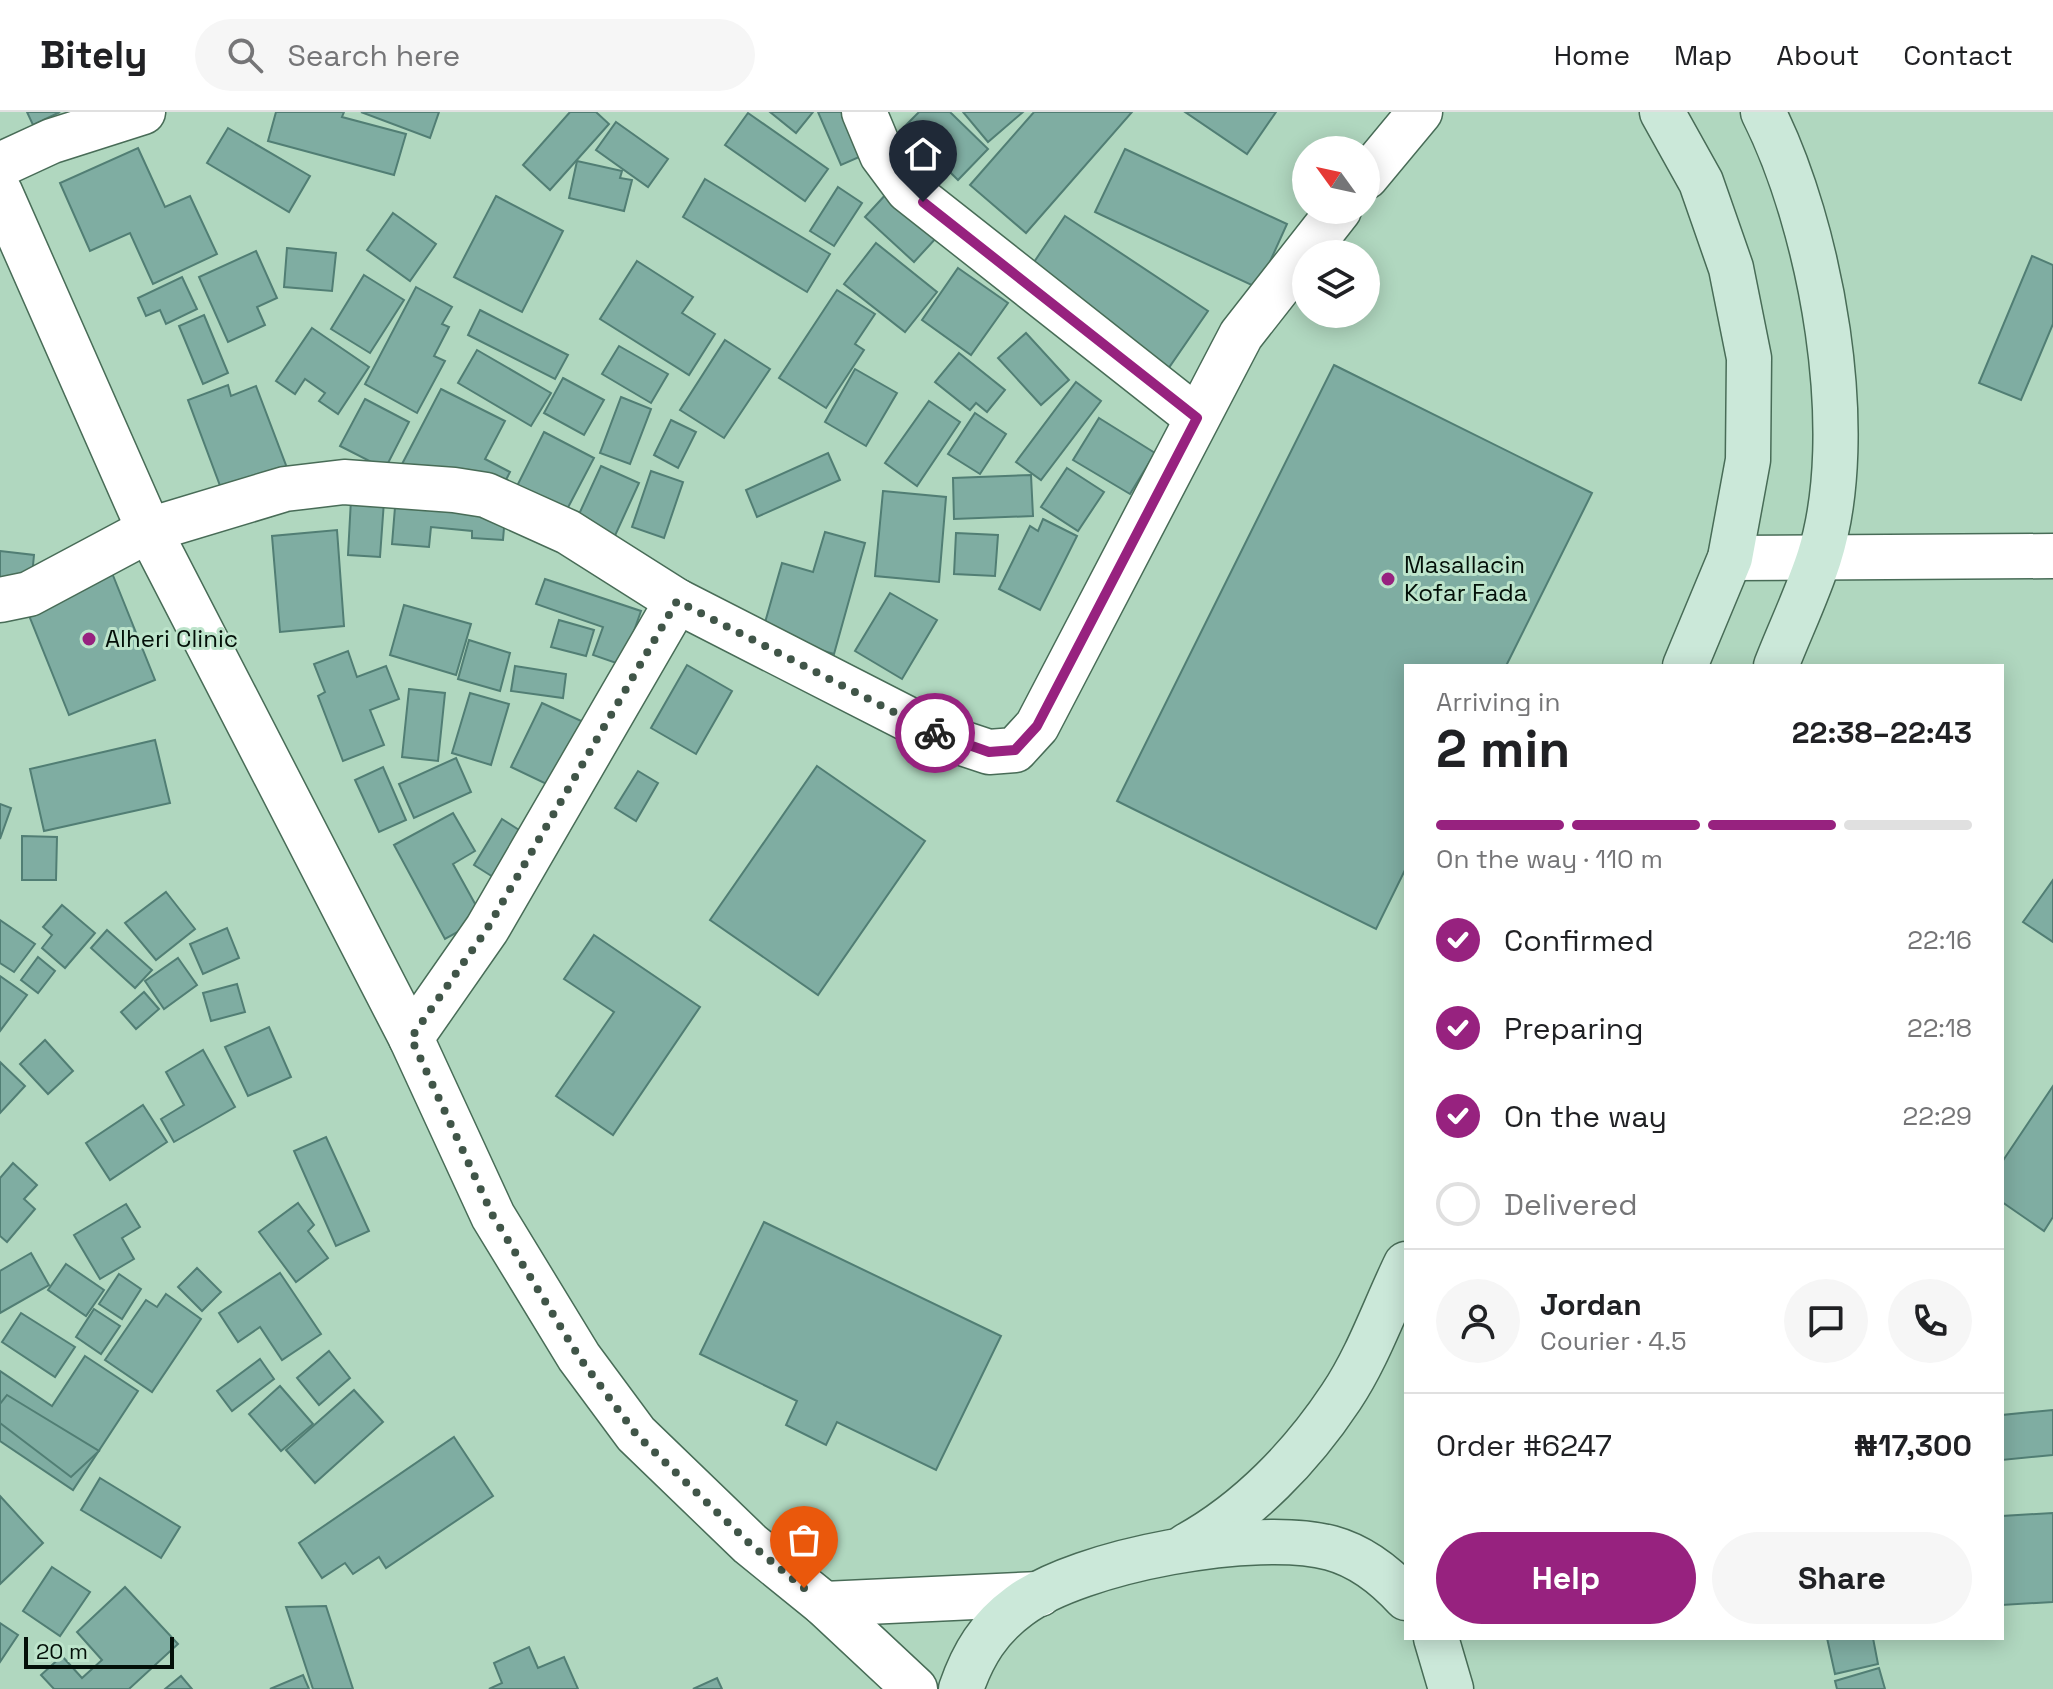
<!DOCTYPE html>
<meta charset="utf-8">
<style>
:root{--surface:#fff;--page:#f6f6f6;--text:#202124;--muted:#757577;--line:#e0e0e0;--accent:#97227f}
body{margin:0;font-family:"Space Grotesk",sans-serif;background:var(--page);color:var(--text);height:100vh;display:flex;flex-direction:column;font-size:30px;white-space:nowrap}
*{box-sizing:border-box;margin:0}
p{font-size:26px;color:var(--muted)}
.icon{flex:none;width:44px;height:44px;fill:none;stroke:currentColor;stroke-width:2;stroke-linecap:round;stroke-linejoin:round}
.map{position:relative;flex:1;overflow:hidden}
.panel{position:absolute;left:1404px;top:552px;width:600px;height:976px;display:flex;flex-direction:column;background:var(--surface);border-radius:0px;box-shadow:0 4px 20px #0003}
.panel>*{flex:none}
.needle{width:52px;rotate:303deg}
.controls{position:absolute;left:1292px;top:24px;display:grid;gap:16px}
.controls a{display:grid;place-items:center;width:88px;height:88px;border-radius:50%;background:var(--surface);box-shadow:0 4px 20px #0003;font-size:40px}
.scale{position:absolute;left:24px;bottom:20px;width:150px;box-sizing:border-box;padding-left:8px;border:4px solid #030f08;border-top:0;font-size:22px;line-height:28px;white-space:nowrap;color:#030f08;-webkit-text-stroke:6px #bde4cb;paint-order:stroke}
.pin{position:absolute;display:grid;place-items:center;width:68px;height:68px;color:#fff;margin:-82px -34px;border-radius:50% 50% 50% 0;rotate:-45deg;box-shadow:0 0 8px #0007}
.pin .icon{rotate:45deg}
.courier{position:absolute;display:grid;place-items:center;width:80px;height:80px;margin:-40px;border:6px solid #97227f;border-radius:50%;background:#fff;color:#222;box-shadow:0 2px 10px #0007}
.summary em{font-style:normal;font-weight:600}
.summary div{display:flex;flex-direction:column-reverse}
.summary{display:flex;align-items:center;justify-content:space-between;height:136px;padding:0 32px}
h1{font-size:52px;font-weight:600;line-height:60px}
.bar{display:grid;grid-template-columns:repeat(4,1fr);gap:12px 8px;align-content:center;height:96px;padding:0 32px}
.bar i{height:10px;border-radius:6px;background:var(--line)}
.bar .on{background:var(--accent)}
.bar p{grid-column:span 4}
.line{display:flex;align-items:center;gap:20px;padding:0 32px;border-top:2px solid var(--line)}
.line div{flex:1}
.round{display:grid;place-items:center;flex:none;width:84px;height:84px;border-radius:42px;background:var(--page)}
ol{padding:0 32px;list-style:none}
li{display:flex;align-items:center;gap:24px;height:88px}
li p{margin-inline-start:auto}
li .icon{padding:8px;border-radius:50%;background:var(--accent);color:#fff;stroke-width:4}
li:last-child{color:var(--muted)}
li i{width:44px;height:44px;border:4px solid var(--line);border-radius:50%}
.action{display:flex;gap:16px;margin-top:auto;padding:16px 32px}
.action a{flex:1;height:92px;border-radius:48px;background:var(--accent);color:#fff;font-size:32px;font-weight:600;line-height:92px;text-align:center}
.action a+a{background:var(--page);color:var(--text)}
header{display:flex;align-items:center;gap:48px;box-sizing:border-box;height:112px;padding:0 40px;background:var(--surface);border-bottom:2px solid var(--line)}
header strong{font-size:38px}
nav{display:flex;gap:44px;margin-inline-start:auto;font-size:28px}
.search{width:560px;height:72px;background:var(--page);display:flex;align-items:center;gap:20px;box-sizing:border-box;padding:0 28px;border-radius:44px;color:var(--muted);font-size:30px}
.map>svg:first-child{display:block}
.building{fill:#7fada2;stroke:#517e74;stroke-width:2}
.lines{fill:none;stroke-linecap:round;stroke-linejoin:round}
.minor-casing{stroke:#486c57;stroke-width:47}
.secondary-casing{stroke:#486c57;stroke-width:47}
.minor{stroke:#fff;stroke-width:44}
.secondary{stroke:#cbe8d9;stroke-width:44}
.done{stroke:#405548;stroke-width:8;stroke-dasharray:0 14.4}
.route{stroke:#97227f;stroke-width:10}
.poi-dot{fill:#97227f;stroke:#bde4cb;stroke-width:3}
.labels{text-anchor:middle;stroke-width:6;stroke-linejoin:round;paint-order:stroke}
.poi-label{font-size:24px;fill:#030f08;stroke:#bde4cb;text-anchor:start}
</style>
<header>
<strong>Bitely</strong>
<div class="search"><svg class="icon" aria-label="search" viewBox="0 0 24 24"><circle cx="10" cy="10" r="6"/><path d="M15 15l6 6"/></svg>Search here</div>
<nav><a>Home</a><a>Map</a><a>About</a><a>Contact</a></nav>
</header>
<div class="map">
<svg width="2053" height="1577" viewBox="0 0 2053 1577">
<rect width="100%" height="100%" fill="#b0d7bf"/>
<g class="building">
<polygon points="27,0 60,0 33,13"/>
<polygon points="276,0 344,0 342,5 406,22 394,63 268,29"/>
<polygon points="361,0 439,0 430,26"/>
<polygon points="570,0 596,0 609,12 550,78 523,53"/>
<polygon points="770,0 813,0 796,21"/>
<polygon points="818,0 856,0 873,39 841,53"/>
<polygon points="919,0 950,0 988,37 958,68 904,15"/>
<polygon points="963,0 1023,0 988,30"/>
<polygon points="1034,0 1132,0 1026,121 970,73"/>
<polygon points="1185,0 1276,0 1247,42"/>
<polygon points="748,1 828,57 805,89 725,33"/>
<polygon points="616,10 668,47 648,75 596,38"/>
<polygon points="228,16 310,64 289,100 207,51"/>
<polygon points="138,36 165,95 190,84 217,142 153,172 130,121 90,139 60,71"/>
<polygon points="1125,37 1287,112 1258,176 1095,100"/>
<polygon points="577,49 622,59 620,66 632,68 624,99 569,86"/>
<polygon points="705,67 830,142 807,180 683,105"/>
<polygon points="838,75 862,91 834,134 810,119"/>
<polygon points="888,80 937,125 914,150 865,105"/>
<polygon points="496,84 563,119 522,200 454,165"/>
<polygon points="393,101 436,132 410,169 367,138"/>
<polygon points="1065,104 1208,199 1168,257 1026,162"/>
<polygon points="876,131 937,180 905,220 844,172"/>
<polygon points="287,136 336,141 332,179 284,175"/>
<polygon points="256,139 277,186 257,195 265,213 228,230 199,165"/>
<polygon points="2032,144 2053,153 2053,212 2021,288 1979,271"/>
<polygon points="637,149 693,185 682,201 715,222 689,263 600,207"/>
<polygon points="958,156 1008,191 971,243 922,208"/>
<polygon points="364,163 404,188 370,241 331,217"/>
<polygon points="182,165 197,197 166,212 160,198 146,204 138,186"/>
<polygon points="416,175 452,195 442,212 449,215 434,244 445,249 417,301 365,272"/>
<polygon points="837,178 875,202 855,232 864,238 826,296 779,266"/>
<polygon points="480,198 568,243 555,267 468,223"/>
<polygon points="204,203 228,261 203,272 179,214"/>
<polygon points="312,216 369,255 338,302 319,289 325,281 305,267 295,282 276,269"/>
<polygon points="1026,221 1069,268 1041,293 998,246"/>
<polygon points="725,228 770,257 724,326 680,298"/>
<polygon points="619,234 668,262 651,291 602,262"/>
<polygon points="477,238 551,281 531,314 458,271"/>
<polygon points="959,241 1005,278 987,300 976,291 970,298 935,270"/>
<polygon points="1334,253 1592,381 1506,554 1406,554 1406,756 1376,817 1117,689"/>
<polygon points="855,257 897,281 866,334 825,310"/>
<polygon points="563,266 604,288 584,323 544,301"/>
<polygon points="1076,270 1101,289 1041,368 1016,350"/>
<polygon points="228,273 231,284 256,274 287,356 222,379 188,288"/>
<polygon points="441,277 505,309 485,347 510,360 497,385 400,356"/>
<polygon points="621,285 651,297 630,352 600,341"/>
<polygon points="365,287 409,310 385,357 340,334"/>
<polygon points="929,289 960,310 917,374 885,351"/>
<polygon points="975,301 1006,322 980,362 948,342"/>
<polygon points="1099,306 1155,341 1130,382 1073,348"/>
<polygon points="671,308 696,320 678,356 654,343"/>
<polygon points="544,320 594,346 563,405 514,380"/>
<polygon points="828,341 840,368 757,405 746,378"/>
<polygon points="601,354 639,371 613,428 575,411"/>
<polygon points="1067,356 1104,380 1078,419 1041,395"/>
<polygon points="651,359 683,370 664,426 632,415"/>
<polygon points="1031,363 1033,404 954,407 953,366"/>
<polygon points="883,379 946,385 939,470 875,464"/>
<polygon points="396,383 506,392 503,428 472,426 472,419 431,415 429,435 392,432"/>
<polygon points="351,387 384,389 380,445 348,443"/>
<polygon points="1043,407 1077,424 1040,498 999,477 1030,414 1038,419"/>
<polygon points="337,418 344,514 280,520 272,424"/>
<polygon points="825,420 865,431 834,542 762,521 782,451 813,460"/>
<polygon points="956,421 998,423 995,464 954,462"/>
<polygon points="0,439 34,443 31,474 0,471"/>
<polygon points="108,451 155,568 69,603 22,486"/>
<polygon points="545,467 641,499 622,553 593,543 603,515 536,492"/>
<polygon points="890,481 937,508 902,567 855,539"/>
<polygon points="404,493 471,512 456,563 390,543"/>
<polygon points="559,508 594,518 586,544 551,535"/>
<polygon points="469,528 510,541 500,579 458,567"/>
<polygon points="348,539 357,565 386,554 399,587 370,598 384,633 343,649 318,584 325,580 314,552"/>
<polygon points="687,553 732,579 696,642 651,616"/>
<polygon points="515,554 566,562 563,586 511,579"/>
<polygon points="409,577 445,581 438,649 402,645"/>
<polygon points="470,581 509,592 491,653 452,641"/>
<polygon points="542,591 590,613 559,678 511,655"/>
<polygon points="155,628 170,691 44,719 30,657"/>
<polygon points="456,646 471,680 414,706 399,672"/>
<polygon points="817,654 925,729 818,883 710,808"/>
<polygon points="383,655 406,708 379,720 355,668"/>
<polygon points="638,659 658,671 636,709 615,696"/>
<polygon points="0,692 11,696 0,727"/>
<polygon points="453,701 475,739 453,752 483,806 445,827 394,733"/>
<polygon points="502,707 530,725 501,770 474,753"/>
<polygon points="22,724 57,725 56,768 22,768"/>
<polygon points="2053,768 2053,830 2023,810"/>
<polygon points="166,780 195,817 156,848 125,811"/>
<polygon points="62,793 95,821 65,856 42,836 52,823 43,815"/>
<polygon points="0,808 35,832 14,860 0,851"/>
<polygon points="227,816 239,846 203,862 190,832"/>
<polygon points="107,818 152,858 135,876 91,836"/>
<polygon points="594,823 700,895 613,1023 556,984 614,900 564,867"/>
<polygon points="38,845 55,859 38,881 21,868"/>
<polygon points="178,846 197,873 164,897 145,869"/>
<polygon points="0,864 27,883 0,919"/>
<polygon points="237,872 245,900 211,909 203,881"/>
<polygon points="144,880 159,897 136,917 121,900"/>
<polygon points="269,915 291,965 248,984 225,935"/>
<polygon points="45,928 73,959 48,982 20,952"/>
<polygon points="203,938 235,995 174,1030 161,1007 184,993 166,960"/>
<polygon points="0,950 25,974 0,1001"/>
<polygon points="2053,974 2053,1105 2044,1119 2002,1090 2002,1050"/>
<polygon points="143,993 167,1030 110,1068 86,1031"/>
<polygon points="326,1025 369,1119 336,1134 294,1039"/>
<polygon points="13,1051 37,1073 24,1087 35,1097 7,1130 0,1124 0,1066"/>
<polygon points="298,1091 314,1113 308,1119 328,1146 296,1170 259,1120"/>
<polygon points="126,1092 140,1115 122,1126 134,1147 100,1167 74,1123"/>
<polygon points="764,1110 1001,1224 936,1358 837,1310 826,1333 786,1313 797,1289 700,1242"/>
<polygon points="31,1141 49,1173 0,1201 0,1159"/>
<polygon points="66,1152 104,1178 86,1204 48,1178"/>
<polygon points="197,1156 221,1180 202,1199 178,1175"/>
<polygon points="280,1161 321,1222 282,1248 260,1215 238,1230 219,1201"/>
<polygon points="119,1162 141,1177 122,1207 99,1192"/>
<polygon points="166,1182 201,1207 152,1280 105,1248 146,1188 157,1195"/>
<polygon points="94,1197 120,1214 101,1242 76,1225"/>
<polygon points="21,1201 75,1235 55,1265 2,1230"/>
<polygon points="329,1239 350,1266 319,1293 297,1266"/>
<polygon points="85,1244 138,1279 73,1378 0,1329 0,1259 52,1294"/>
<polygon points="260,1247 274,1267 232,1299 217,1279"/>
<polygon points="280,1274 313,1312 281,1339 249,1302"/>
<polygon points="354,1278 383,1310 315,1371 286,1338"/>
<polygon points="7,1283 99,1339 71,1365 0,1311 0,1292"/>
<polygon points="2053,1298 2053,1343 2002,1348 2002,1303"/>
<polygon points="454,1325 493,1384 386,1456 379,1445 353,1462 345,1451 322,1466 299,1431"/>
<polygon points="100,1366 180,1415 161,1446 81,1398"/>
<polygon points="0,1384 43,1431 0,1472"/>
<polygon points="2053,1401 2053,1490 2002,1493 2002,1404"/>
<polygon points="52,1455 90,1480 60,1524 23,1499"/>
<polygon points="125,1475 178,1532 129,1577 54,1577 41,1563 62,1544 82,1566 102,1548 77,1520"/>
<polygon points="326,1494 353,1577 313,1577 286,1495"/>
<polygon points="0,1511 18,1523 0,1550"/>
<polygon points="1827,1526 1873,1526 1878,1552 1835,1562"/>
<polygon points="529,1535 538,1556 564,1545 578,1577 489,1577 502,1571 494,1551"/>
<polygon points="1879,1556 1885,1577 1837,1577 1835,1569"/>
<polygon points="303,1563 309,1577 270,1577"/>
<polygon points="181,1564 192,1577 165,1577"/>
<polygon points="717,1566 722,1577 693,1577"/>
</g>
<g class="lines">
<defs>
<g id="minor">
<polyline points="864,0 882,43 908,78 1197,306"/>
<polyline points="0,53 52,29 143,0"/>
<polyline points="1366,65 1420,0"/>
<polyline points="0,80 149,418 411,926 493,1104 579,1245 636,1322 750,1432 824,1492 915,1577"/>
<polyline points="1730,446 2053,444"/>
<polyline points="0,488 29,482 149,418 285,377 344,370 454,378 486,383 568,420 677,489 941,624 989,640 1015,638 1037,614 1241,223 1339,98"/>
<polyline points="411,926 487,817 677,489"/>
<polyline points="824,1492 1040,1482"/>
</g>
<g id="secondary">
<polyline points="1662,0 1701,70 1731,156 1749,246 1748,348 1730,446 1685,554"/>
<path d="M1763,0C1821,115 1859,321 1819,446C1807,483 1790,518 1776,554"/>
<path d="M1186,1434C1248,1400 1302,1344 1341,1285C1368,1245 1385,1195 1406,1152"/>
<polyline points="1436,1526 1451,1577"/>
<path d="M961,1577C973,1542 989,1516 1019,1494C1080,1448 1258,1416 1331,1436C1360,1444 1386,1464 1406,1486"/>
</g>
</defs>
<use href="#minor" class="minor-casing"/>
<use href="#secondary" class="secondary-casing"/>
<use href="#minor" class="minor"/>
<use href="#secondary" class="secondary"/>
</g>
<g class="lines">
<polyline class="done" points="804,1476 750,1432 636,1322 579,1245 493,1104 411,926 487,817 677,489 935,621"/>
<polyline class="route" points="923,90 1197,306 1037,614 1015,638 989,640 935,621"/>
</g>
<g class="poi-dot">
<circle cx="1388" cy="467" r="8"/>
<circle cx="89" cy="527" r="8"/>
</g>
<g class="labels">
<g class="poi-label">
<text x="1404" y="461">Masallacin<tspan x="1404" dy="28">Kofar Fada</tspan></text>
<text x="105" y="535">Alheri Clinic</text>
</g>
</g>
</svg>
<div class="controls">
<a><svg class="needle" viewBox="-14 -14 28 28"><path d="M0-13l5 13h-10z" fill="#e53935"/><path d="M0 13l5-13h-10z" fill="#757577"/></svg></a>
<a><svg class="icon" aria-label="layers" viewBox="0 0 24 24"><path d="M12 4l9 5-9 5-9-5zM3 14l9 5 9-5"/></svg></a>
</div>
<div class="scale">20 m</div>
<div class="pin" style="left:804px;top:1476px;background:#ea580c"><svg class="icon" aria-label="bag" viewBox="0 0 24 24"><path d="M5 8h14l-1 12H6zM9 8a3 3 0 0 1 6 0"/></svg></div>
<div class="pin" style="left:923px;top:90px;background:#1f2937"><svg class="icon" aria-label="home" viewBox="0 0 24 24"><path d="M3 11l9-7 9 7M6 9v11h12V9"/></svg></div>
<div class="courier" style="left:935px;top:621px"><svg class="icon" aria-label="bike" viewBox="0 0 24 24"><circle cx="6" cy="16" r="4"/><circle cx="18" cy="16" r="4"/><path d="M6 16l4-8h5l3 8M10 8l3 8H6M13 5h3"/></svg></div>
<section class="panel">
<div class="summary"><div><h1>2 min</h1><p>Arriving in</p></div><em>22:38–22:43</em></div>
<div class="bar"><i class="on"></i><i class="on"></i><i class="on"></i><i></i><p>On the way · 110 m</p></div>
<ol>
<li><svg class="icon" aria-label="check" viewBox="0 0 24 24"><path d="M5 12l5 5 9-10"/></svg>Confirmed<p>22:16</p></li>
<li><svg class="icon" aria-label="check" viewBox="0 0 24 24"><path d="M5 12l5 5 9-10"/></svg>Preparing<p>22:18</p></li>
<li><svg class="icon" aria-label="check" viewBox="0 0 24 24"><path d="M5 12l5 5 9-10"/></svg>On the way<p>22:29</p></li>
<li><i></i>Delivered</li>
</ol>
<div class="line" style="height:144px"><a class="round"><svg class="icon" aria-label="person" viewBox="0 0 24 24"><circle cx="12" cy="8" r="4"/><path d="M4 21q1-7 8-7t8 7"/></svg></a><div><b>Jordan</b><p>Courier · 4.5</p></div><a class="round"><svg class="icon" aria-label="chat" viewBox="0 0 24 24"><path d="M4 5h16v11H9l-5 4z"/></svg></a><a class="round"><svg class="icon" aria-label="phone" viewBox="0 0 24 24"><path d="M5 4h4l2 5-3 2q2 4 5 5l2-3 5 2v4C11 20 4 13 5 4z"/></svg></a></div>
<div class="line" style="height:104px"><div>Order #6247</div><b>₦17,300</b></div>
<div class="action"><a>Help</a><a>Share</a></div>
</section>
</div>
